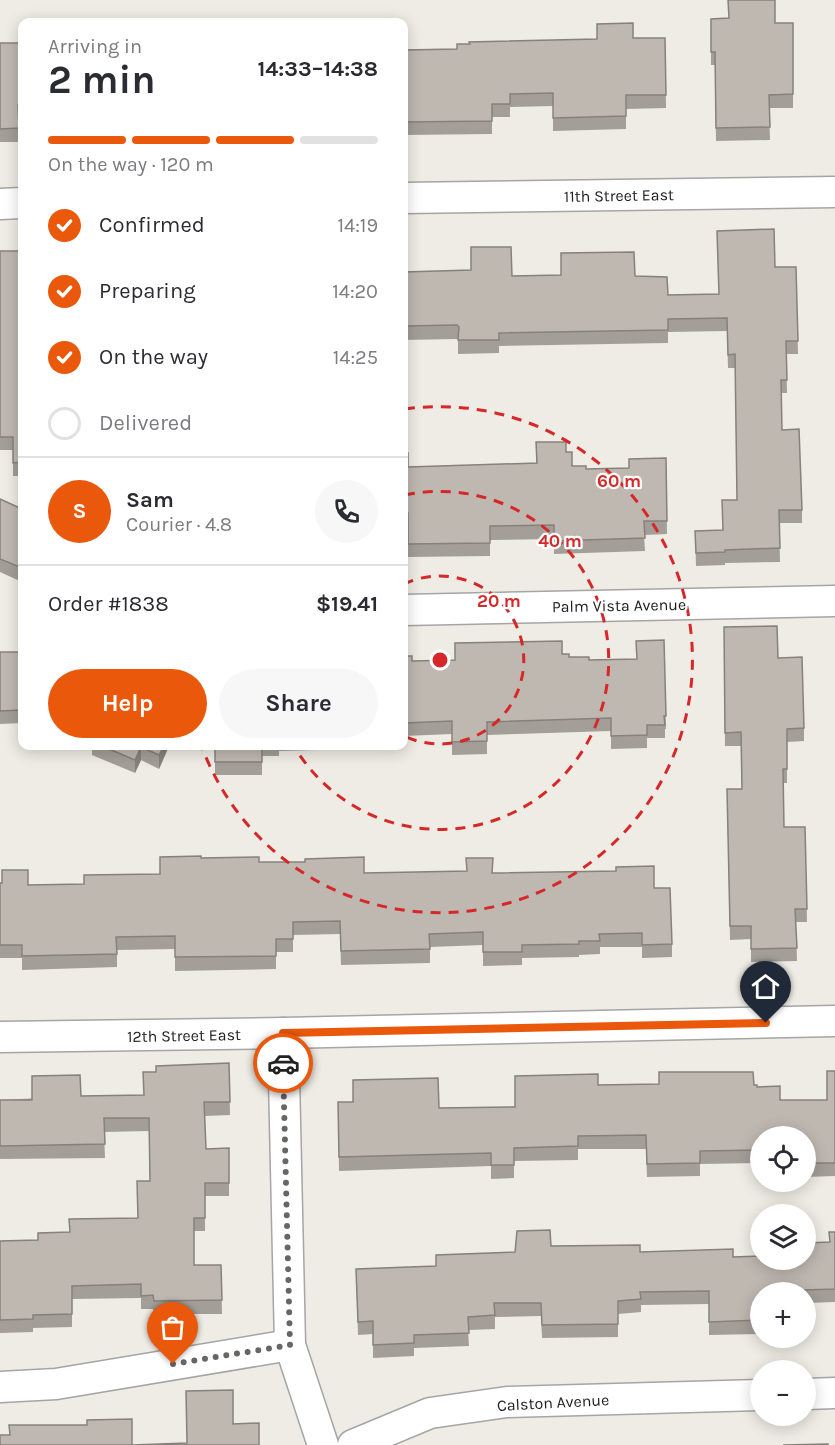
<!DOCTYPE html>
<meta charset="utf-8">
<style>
:root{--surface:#fff;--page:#f7f7f7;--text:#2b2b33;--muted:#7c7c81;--line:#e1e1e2;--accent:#ea580c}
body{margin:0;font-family:Karla,sans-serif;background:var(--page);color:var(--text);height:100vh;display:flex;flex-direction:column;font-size:22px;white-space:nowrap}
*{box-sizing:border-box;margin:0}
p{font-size:20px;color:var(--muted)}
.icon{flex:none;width:33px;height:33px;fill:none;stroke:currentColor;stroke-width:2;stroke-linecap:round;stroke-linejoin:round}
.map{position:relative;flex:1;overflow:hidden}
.sheet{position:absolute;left:18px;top:18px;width:390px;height:732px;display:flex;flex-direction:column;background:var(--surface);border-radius:12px;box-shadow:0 3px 15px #0003}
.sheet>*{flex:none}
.controls{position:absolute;left:750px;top:1126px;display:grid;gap:12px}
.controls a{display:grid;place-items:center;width:66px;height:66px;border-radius:50%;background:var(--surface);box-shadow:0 3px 15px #0003;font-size:30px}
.pin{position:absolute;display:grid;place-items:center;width:51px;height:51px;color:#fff;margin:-62px -26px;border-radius:50% 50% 50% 0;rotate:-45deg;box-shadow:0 0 6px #0007}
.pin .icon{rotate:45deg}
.courier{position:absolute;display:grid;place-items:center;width:60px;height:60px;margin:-30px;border:4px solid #ea580c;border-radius:50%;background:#fff;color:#222;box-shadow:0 2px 8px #0007}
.headline em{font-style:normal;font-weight:700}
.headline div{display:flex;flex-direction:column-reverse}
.headline{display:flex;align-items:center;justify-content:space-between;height:102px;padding:0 30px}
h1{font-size:39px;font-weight:700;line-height:45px}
.bar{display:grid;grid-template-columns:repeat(4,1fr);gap:9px 6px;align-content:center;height:72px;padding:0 30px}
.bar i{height:8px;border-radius:4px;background:var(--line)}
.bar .active{background:var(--accent)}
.bar p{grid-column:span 4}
.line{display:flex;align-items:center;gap:15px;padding:0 30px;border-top:2px solid var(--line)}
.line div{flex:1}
.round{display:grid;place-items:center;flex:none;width:63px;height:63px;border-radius:32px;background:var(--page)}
ol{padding:0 30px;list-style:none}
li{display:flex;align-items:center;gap:18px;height:66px}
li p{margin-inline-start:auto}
li .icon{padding:6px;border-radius:50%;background:var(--accent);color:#fff;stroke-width:4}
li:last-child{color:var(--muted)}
li i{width:33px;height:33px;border:3px solid var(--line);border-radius:50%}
.action{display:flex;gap:12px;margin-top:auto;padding:12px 30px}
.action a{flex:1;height:69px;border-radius:36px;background:var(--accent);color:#fff;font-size:24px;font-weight:700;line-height:69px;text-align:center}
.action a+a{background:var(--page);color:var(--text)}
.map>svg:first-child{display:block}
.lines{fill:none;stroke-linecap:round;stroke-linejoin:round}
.minor-casing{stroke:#a5a5a5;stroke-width:33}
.minor{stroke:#fff;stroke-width:30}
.wall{fill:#a49e98}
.shaded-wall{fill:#86817c}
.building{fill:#bfb8b1;stroke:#86817c;stroke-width:1.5}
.done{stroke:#676664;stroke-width:6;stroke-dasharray:0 10.8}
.route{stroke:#ea580c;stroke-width:8}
.ring{fill:none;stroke:#d62828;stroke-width:3;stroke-dasharray:10 8}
.labels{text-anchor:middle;stroke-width:4.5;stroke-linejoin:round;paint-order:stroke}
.street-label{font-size:16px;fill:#1e1e1e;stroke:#fff}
.centre{fill:#d62828;stroke:#fff;stroke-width:3}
.ring-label{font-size:18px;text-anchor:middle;font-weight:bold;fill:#d62828;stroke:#fff;stroke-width:4.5;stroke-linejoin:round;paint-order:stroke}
</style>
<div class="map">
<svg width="835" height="1445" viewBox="0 0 835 1445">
<rect width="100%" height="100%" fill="#efece5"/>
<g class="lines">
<defs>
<g id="minor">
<polyline points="404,198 835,192"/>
<polyline points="0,204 22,203"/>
<polyline points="404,610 835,601"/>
<polyline points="283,1033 290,1345 323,1445"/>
<polyline points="0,1037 283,1033 835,1021"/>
<polyline points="0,1387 56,1384 290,1345"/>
<polyline points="806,1394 835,1393"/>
<polyline points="353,1445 430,1413 507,1402 760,1395"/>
</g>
</defs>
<use href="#minor" class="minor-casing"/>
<use href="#minor" class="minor"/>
</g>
<g class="wall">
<polygon points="711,19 775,23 793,23 793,108 769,108 770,140 716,141 715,65 711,65"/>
<polygon points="633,38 665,38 666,108 626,109 626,129 553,131 553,106 510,107 510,117 492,117 492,134 404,135 404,50 457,49"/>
<polygon points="0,43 22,43 22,118 18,118 19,142 0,142"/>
<polygon points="22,251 22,476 13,476 13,450 0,450 0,253"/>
<polygon points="775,267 796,267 798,354 786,354 787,393 781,393 782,430 802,510 802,523 779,523 780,562 725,563 725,565 696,566 695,531 722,530 737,500 735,368 728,368 727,331 668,332 668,343 499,346 499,353 458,354 458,340 457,339 404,340 404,272 512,276 635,276 668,295 719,294"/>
<polygon points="536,442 566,452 572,466 586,469 629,468 666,458 667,534 644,535 645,551 554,554 554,539 490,540 490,556 408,557 408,526 404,526 404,453 408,467 536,463"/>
<polygon points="0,499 22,509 22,582 0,572"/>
<polygon points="724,627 778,658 804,728 804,741 787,742 787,783 783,783 784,827 805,827 807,922 796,922 797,961 751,962 751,939 730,940 727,789 742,789 741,746 725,746"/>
<polygon points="664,640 666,729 665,729 665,738 647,738 647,748 611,749 611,731 487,735 487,754 452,755 452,734 404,736 404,644 407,656 412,661 455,660 562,654 569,657 589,660 637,659"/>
<polygon points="0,652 22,652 22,723 0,724"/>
<polygon points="92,746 169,746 159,769 141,760 135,773 92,755"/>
<polygon points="215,746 356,746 356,749 279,751 279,756 262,756 262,775 215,775"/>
<polygon points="201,858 259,862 364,873 493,873 654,888 672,944 672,957 642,958 642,947 600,947 600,954 579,955 579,957 522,958 522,965 483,966 483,945 430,947 430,963 341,965 340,934 293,935 293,952 276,952 276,969 175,971 175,949 117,950 117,967 22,970 22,958 0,958 0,883 28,885 84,884 160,874"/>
<polygon points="229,1063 230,1115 205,1116 206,1149 229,1148 229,1196 205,1196 205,1231 194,1231 194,1265 221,1265 222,1314 154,1314 153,1309 141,1309 141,1298 72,1299 72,1327 33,1328 33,1332 0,1333 0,1241 38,1240 69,1232 138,1218 150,1181 149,1131 104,1132 105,1158 0,1159 0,1100 81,1096 144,1095 156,1072"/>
<polygon points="835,1071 835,1176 806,1177 806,1137 760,1137 760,1163 700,1164 700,1176 647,1177 646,1149 578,1149 578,1160 514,1161 514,1178 491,1179 491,1166 339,1171 338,1102 439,1108 515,1107 598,1085 754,1085 780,1100 827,1100"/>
<polygon points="835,1232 835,1302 806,1303 806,1293 760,1293 760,1334 709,1335 709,1304 641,1305 641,1312 618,1314 618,1337 542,1338 541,1316 495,1317 495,1329 468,1330 469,1346 414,1348 414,1356 373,1358 373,1334 358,1335 356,1269 436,1266 436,1255 515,1252 551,1246 640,1252 806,1260 829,1242"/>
</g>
<g class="shaded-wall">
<polygon points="164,746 169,746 159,769 159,755"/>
<polygon points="141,747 141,760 135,773 135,760"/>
</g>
<g class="building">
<polygon points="728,0 775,0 775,23 793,23 793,94 769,95 770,127 716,128 715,52 711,52 711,19 729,18"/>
<polygon points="633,23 633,38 665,38 666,95 626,95 626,116 553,118 553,93 510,94 510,104 492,104 492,121 404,122 404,50 457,49 457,44 470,44 469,42 597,39 597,24"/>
<polygon points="0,43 22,43 22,105 18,105 19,128 0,129"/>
<polygon points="774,229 775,267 796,267 798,341 786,341 787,380 781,380 782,430 799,429 802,510 779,510 780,548 725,550 725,552 696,553 695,531 723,530 722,500 737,500 735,354 728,355 727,318 668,319 668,330 499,333 499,340 458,340 459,327 457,325 404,326 404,272 471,270 471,247 511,247 512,276 561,275 561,253 634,252 635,276 667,277 668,295 719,294 717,231"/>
<polygon points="0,251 22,251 22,462 13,463 13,437 0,437"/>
<polygon points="536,442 566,442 566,452 572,452 572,466 586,466 586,469 629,468 629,459 666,458 667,521 644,521 645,538 554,541 554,525 490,526 490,543 408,544 408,513 404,513 404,453 408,453 408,467 537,463"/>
<polygon points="0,499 22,509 22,568 0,559"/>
<polygon points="777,626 778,658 802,657 804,728 787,729 787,769 783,769 784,827 805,827 807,909 795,909 797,948 751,949 751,926 730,926 727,789 742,789 741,732 725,733 724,627"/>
<polygon points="664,640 666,716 664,716 665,725 647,725 647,735 611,736 611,718 487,722 487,741 452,742 452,721 404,723 404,644 407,644 407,656 412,656 412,661 455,660 455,643 562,641 562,654 569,654 569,657 589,657 589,660 637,659 636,641"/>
<polygon points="0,652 22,652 22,710 0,711"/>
<polygon points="102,746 164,746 159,755 141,747 135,760"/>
<rect x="215" y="746" width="47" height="16"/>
<polygon points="201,856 201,858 259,857 259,862 305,862 305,859 364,857 364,873 467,871 466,858 493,858 492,873 616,871 616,867 654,866 654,888 670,888 672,944 642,945 642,933 599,934 600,941 579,941 579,944 522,945 522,952 483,952 483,932 429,934 430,949 341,951 340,921 293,922 293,939 276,939 276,956 175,957 175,936 116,937 117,954 22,956 22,945 0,945 0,883 2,883 2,870 28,870 28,885 84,884 84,875 160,874 160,857"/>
<polygon points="229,1063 230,1102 204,1102 206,1149 229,1148 229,1183 205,1183 205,1218 194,1218 194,1265 221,1265 222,1300 154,1301 153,1295 141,1296 141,1284 72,1286 72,1314 33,1315 33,1319 0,1320 0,1241 38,1240 38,1233 70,1232 69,1219 138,1218 137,1181 150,1181 149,1118 104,1118 105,1144 0,1146 0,1100 32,1100 32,1076 80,1075 81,1096 144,1095 143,1072 156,1072 156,1066"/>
<polygon points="827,1071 835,1071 835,1163 806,1163 806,1137 760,1137 760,1150 700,1151 700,1163 647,1164 646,1135 578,1136 578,1146 514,1148 514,1165 491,1165 491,1153 339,1157 338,1102 353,1102 353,1080 438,1078 439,1108 515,1107 515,1076 598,1074 598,1085 659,1084 659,1072 753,1072 754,1085 757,1085 757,1087 780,1086 780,1100 827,1100"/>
<polygon points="550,1230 551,1246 640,1245 640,1252 733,1249 733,1257 760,1256 760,1260 806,1260 806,1243 830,1242 829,1232 835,1232 835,1289 804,1290 804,1293 760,1293 760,1320 709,1322 709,1291 640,1292 641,1299 618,1301 618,1324 542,1325 541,1303 494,1303 495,1315 468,1317 469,1333 414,1335 414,1343 373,1345 373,1321 358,1322 356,1269 436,1266 436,1255 515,1252 517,1231"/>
<polygon points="233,1390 233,1424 259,1423 259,1445 0,1445 0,1435 10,1435 9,1425 87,1425 87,1420 132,1419 132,1445 187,1443 186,1391"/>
<polygon points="828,1444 828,1445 783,1445"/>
</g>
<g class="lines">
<polyline class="done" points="173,1364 290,1345 283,1063"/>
<polyline class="route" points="283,1063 283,1033 766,1023"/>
</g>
<g class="ring">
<path d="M404 584A84 84 0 1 1 404 736"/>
<path d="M405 495A169 169 0 1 1 294 746"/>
<path d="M405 409A253 253 0 1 1 202 747"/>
</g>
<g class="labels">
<g class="street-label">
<text transform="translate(619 195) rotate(-1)" y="6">11th Street East</text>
<text transform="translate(619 605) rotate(-1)" y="6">Palm Vista Avenue</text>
<text transform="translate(184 1035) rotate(-1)" y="6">12th Street East</text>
<text transform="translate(553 1402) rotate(-3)" y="6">Calston Avenue</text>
</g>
</g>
<circle cx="440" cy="660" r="9" class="centre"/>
<g class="ring-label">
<text x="619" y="487">60 m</text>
<text x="560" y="547">40 m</text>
<text x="499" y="607">20 m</text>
</g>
</svg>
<div class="controls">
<a><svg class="icon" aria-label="locate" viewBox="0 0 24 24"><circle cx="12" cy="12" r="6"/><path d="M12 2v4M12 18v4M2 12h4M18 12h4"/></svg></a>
<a><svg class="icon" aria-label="layers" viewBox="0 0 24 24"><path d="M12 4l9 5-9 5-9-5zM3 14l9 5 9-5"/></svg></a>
<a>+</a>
<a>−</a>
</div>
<div class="pin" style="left:173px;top:1364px;background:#ea580c"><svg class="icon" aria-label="bag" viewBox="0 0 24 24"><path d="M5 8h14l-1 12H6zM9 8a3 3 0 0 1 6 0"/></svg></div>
<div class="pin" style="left:766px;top:1023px;background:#1f2937"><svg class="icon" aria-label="home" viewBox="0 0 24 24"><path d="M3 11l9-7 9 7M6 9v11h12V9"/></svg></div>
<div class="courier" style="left:283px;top:1063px"><svg class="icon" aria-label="car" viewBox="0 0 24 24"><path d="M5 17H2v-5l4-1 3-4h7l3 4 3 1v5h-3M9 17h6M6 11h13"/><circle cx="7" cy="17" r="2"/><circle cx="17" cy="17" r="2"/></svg></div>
<section class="sheet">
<div class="headline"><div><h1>2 min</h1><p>Arriving in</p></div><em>14:33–14:38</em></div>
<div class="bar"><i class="active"></i><i class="active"></i><i class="active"></i><i></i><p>On the way · 120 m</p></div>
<ol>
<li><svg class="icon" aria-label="check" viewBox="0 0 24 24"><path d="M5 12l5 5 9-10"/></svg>Confirmed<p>14:19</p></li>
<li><svg class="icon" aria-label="check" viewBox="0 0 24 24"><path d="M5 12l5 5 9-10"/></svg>Preparing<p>14:20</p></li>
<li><svg class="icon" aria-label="check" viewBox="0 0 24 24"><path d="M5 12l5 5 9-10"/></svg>On the way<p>14:25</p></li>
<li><i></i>Delivered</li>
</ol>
<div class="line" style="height:108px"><b class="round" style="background:var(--accent);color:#fff">S</b><div><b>Sam</b><p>Courier · 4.8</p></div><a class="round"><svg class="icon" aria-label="phone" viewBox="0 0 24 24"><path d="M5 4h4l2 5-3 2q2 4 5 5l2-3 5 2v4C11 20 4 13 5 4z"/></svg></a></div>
<div class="line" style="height:78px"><div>Order #1838</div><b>$19.41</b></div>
<div class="action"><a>Help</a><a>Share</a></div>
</section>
</div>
